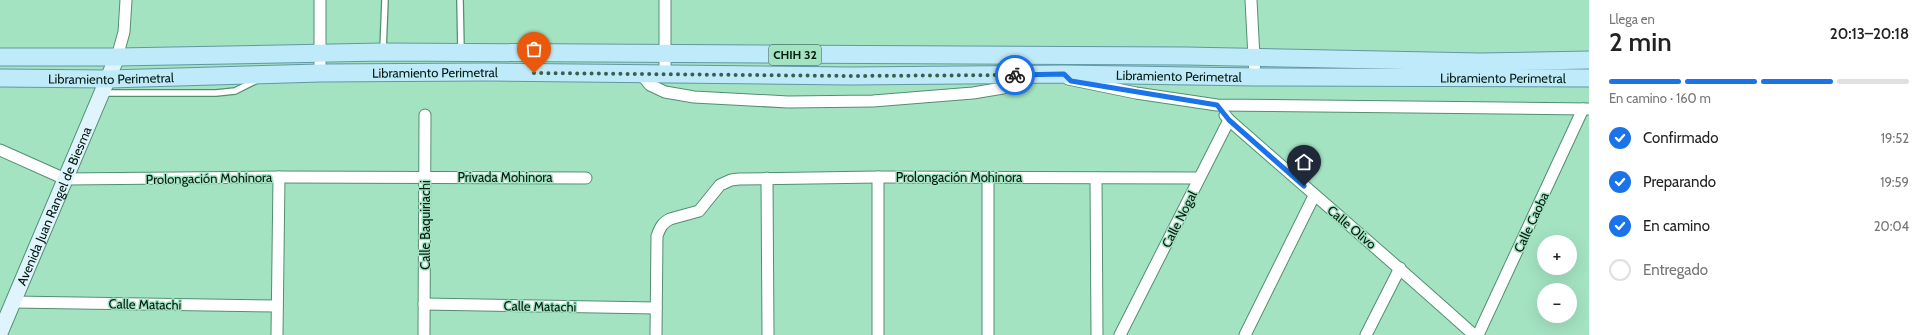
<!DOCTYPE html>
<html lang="es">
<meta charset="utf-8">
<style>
:root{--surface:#fff;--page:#f2f2f2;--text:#222;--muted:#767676;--line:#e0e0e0;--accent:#1a73e8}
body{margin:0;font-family:Cabin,sans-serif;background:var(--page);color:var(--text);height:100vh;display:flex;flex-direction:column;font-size:15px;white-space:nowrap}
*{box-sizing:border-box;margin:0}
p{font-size:13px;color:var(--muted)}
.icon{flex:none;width:22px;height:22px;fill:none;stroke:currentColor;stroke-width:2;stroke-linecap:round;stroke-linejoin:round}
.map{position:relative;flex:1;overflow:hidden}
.sheet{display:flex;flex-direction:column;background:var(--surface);width:340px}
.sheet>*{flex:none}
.controls{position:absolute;left:1537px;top:235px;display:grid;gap:8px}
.controls a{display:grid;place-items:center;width:40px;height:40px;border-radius:50%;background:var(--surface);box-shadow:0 4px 16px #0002;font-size:20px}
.pin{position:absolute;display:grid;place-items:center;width:34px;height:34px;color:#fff;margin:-41px -17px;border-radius:50% 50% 50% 0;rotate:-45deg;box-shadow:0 0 4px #0007}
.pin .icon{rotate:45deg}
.courier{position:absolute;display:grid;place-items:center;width:40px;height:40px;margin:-20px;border:3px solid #1a73e8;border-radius:50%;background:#fff;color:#222;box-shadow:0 1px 5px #0007}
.headline em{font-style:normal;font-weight:600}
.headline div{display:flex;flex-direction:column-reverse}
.headline{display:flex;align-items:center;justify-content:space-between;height:68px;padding:0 20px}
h1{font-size:26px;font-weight:600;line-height:30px}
.bar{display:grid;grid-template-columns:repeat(4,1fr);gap:6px 4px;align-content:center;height:48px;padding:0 20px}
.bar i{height:5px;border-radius:3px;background:var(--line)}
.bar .active{background:var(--accent)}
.bar p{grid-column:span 4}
ol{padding:0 20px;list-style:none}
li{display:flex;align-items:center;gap:12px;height:44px}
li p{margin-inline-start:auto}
li .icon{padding:4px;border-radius:50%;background:var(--accent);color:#fff;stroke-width:4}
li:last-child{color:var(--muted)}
li i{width:22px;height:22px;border:2px solid var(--line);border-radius:50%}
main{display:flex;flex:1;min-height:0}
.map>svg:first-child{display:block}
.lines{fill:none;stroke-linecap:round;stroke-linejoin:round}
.lane-casing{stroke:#528f71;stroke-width:8}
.street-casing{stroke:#528f71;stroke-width:13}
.secondary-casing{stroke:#528f71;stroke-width:17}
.primary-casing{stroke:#6198a4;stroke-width:19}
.lane{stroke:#fff;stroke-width:5.5}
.street{stroke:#fff;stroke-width:11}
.secondary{stroke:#dff4fc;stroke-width:15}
.primary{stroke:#bfeaf9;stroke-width:17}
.done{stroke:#3a604d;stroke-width:4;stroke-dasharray:0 7.2}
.route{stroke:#1a73e8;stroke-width:5}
.labels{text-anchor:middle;stroke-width:3;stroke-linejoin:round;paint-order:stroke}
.shield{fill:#a3e3c2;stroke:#325644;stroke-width:1}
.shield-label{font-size:12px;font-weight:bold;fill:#01190e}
.street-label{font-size:13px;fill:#01190e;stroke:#a3e3c2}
</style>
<main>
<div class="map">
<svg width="1589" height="335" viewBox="0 0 1589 335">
<rect width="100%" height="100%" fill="#a3e3c2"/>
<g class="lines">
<defs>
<g id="lane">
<polyline points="460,0 461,50"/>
<polyline points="383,50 385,0"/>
<polyline points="103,93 216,93 235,91 257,80"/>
</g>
<g id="street">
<polyline points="1251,0 1255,77"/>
<polyline points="117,57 124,32 126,0"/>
<polyline points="320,73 320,0"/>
<polyline points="641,74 650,85 665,92 694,97 788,102 873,101 973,93 1003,88 1021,81 1028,75"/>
<polyline points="665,74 665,0"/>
<polyline points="1068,79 1136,93 1217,105 1589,109"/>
<path d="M1229,120C1311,192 1393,262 1474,335"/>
<polyline points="0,150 65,179 279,177 586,178"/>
<polyline points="878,177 878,335"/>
<polyline points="767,178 768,335"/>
<polyline points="1096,178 1097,335"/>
<polyline points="13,302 277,306"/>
<polyline points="424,304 656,308"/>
<polyline points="277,335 279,177"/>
<polyline points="424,335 425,115"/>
<path d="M656,335L657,236C660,228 662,223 670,219L699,211L720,185L731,180L739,179L878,177L1199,178"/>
<polyline points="988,335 988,177"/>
<polyline points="1120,335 1229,120 1225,115"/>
<polyline points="1245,335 1314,196"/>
<polyline points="1366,335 1400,268"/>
<polyline points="1478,335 1583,109"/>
</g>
<g id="secondary">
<path id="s1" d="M0,333L117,57"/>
</g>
<g id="primary">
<polyline points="0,57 117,57 383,52 1186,56 1480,62 1589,60"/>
<path id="s2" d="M0,78L109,79L320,73L488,72L850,76L1064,74L1255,77L1589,78"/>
</g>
</defs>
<use href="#lane" class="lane-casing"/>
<use href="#street" class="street-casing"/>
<use href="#secondary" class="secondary-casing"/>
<use href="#primary" class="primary-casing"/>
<use href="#lane" class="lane"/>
<use href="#street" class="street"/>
<use href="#secondary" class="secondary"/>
<use href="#primary" class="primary"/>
</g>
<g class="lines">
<polyline class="done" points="534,73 850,76 1015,75"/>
<polyline class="route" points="1015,75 1064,74 1071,81 1217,105 1229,120 1304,186"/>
</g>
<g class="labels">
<rect class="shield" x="769" y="45" width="52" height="20" rx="3"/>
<g class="shield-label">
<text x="795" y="59">CHIH 32</text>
</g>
<g class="street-label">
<text dy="5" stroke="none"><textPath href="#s2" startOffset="435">Libramiento Perimetral</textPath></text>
<text dy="5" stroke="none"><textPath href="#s2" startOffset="1179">Libramiento Perimetral</textPath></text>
<text dy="5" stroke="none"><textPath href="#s2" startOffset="111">Libramiento Perimetral</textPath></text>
<text dy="5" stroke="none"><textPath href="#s2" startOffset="1503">Libramiento Perimetral</textPath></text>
<text x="505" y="182">Privada Mohinora</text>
<text x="959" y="182">Prolongación Mohinora</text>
<text transform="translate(209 178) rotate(-1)" y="5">Prolongación Mohinora</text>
<text dy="5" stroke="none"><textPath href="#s1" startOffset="138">Avenida Juan Rangel de Biesma</textPath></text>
<text transform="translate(1179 219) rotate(-63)" y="5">Calle Nogal</text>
<text transform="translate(1531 222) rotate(-65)" y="5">Calle Caoba</text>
<text transform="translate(425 225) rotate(-90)" y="5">Calle Baquiriachi</text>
<text transform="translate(1352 227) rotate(40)" y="5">Calle Olivo</text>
<text transform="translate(145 304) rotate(1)" y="5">Calle Matachi</text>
<text transform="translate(540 306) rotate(1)" y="5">Calle Matachi</text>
</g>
</g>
</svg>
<div class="controls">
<a>+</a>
<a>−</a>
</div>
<div class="pin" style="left:534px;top:73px;background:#ea580c"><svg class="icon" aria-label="bag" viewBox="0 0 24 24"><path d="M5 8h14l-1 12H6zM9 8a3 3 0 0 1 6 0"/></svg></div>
<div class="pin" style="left:1304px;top:186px;background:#1f2937"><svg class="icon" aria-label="home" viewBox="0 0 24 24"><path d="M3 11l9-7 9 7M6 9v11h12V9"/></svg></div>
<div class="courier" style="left:1015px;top:75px"><svg class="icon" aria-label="bike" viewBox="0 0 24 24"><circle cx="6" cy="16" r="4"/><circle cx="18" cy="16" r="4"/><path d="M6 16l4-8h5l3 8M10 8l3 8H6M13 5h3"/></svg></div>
</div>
<section class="sheet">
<div class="headline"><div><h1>2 min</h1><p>Llega en</p></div><em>20:13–20:18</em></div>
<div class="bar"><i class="active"></i><i class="active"></i><i class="active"></i><i></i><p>En camino · 160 m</p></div>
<ol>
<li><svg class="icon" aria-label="check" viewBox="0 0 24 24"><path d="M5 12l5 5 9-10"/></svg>Confirmado<p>19:52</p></li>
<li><svg class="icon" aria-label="check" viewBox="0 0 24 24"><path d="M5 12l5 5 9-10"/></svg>Preparando<p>19:59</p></li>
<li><svg class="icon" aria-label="check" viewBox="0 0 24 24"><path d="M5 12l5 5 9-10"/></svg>En camino<p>20:04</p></li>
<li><i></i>Entregado</li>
</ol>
</section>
</main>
